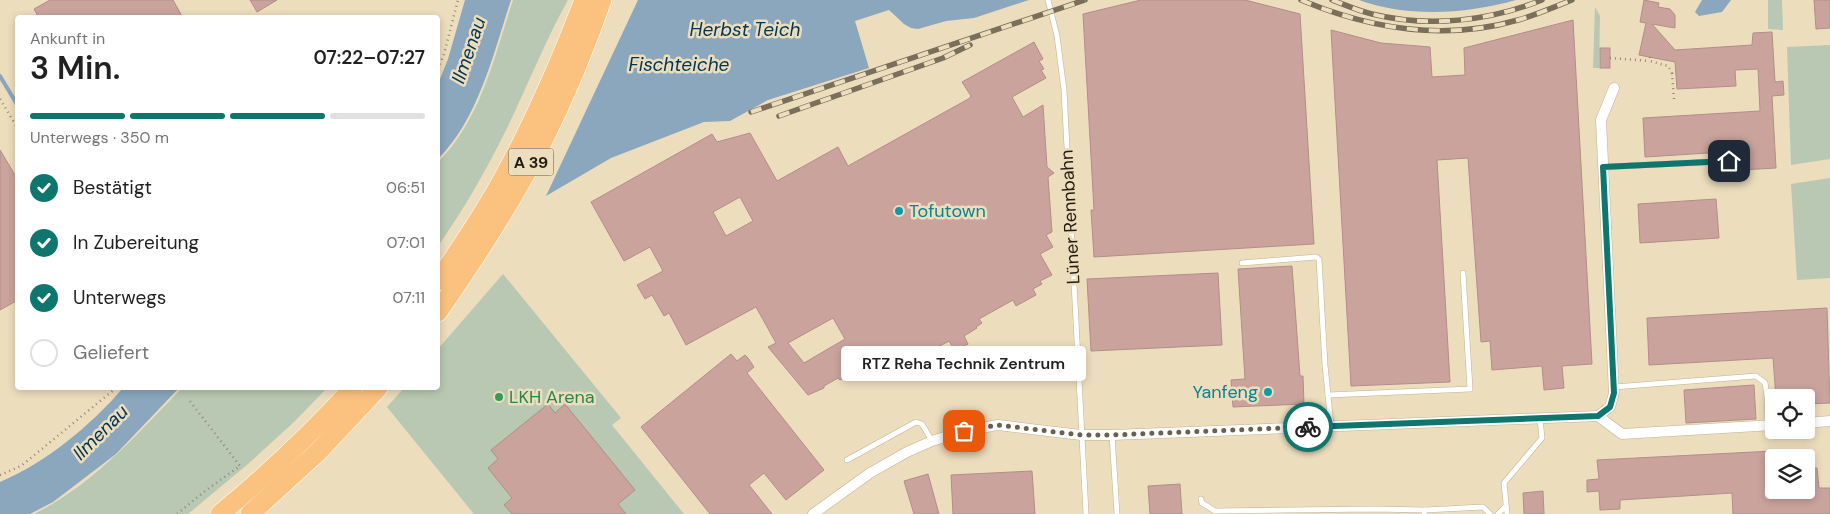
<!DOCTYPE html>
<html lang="de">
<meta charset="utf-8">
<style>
:root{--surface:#fff;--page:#f6f6f6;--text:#222;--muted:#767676;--line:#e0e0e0;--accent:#0f766e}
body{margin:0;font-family:"DM Sans",sans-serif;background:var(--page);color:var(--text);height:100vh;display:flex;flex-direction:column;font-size:19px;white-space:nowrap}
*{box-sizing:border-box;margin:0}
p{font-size:16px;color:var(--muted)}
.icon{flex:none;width:28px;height:28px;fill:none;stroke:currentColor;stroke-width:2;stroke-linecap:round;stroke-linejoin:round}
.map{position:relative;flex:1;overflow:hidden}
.details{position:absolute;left:15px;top:15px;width:425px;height:375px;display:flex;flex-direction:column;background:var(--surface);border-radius:5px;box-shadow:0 2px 8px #0003}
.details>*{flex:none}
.controls{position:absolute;left:1765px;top:389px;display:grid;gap:10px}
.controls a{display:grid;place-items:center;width:50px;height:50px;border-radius:5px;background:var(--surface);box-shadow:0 2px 8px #0003;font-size:25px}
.pin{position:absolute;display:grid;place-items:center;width:42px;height:42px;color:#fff;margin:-21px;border-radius:10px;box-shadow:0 2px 8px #0006}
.courier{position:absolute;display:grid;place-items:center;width:50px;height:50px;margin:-25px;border:4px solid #0f766e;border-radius:50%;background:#fff;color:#222;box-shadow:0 1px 6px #0007}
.bubble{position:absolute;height:35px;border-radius:5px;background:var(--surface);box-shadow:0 2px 8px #0003;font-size:16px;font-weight:600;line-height:35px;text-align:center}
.headline em{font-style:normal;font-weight:600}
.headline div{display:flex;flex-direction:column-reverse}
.headline{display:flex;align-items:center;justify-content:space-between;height:85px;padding:0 15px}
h1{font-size:32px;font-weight:600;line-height:38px}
.bar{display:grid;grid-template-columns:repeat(4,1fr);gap:8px 5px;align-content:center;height:60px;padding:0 15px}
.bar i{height:6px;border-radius:4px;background:var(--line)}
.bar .on{background:var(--accent)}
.bar p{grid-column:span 4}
ol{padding:0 15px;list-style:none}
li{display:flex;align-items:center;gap:15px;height:55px}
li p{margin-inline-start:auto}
li .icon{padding:5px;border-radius:50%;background:var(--accent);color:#fff;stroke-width:4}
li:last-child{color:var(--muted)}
li i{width:28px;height:28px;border:2px solid var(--line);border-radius:50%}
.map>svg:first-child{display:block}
.green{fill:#b8c8b2}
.water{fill:#8aa7be}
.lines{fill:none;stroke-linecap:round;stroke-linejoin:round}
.stream{stroke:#8aa7be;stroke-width:4}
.building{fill:#caa39d;stroke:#b28e88;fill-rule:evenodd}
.lane-casing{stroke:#c1b294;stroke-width:6}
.street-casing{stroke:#c1b294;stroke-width:11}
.highway-casing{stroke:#fff;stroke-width:20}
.path{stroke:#948972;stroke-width:2.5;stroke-dasharray:1 4;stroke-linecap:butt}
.lane{stroke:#fff;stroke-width:5}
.street{stroke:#fff;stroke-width:10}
.highway{stroke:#fbc17f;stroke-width:19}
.rail-casing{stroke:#796f5a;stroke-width:5.5}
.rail{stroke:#ecddbd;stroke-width:4;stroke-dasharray:11;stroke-linecap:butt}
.done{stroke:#69604d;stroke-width:5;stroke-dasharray:0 9}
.route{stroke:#0f766e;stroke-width:6}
.culture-dot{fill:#0f9aa8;stroke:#ecddbd;stroke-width:2}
.leisure-dot{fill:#2e9e5b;stroke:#ecddbd;stroke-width:2}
.labels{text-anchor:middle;stroke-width:5;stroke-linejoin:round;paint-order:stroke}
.shield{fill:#ecddbd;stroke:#5f5644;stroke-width:1}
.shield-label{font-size:16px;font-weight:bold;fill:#221c10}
.culture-label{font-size:18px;fill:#0d838f;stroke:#ecddbd;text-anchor:start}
.street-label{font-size:18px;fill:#221c10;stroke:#ecddbd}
.leisure-label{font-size:18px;fill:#27864d;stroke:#ecddbd;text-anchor:start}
.water-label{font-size:19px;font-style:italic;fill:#003556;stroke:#ecddbd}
</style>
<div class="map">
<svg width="1830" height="514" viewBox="0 0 1830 514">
<rect width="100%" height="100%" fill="#ecddbd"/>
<g class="green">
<path d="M513,0H568C545,41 528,85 507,128C487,169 464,209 438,246V162C481,120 495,55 513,0Z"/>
<polygon points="1768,0 1782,0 1783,30 1768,29"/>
<polygon points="1595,7 1600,16 1599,68 1593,68"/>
<polygon points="1830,45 1830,159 1791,165 1787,47"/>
<polygon points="1830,178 1830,278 1797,280 1791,184"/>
<polygon points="503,274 621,418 612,425 684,514 474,514 387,407 404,388 438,388 438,349"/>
<path d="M182,388H327L294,422L248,464L188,514H34C93,485 137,434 182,388Z"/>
</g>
<g class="water">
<path d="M465,0H511C494,52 478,120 438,159V84L448,59Z"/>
<polygon points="638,0 1029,0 974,18 946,21 918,29 911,28 904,24 889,10 855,21 869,68 768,100 730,121 704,122 611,158 546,196"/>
<path d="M1359,0H1516C1466,14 1409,18 1359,0Z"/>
<polygon points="1702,0 1731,0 1722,12 1699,16 1695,12"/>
<path d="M123,388H179L116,454L53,502L30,514H0V482C47,462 90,426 123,388Z"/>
</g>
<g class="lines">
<polyline class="stream" points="0,76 18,106"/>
</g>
<g class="building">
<polygon points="50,0 173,0 183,18 39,18 34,9"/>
<polygon points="250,0 277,0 257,12"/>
<polygon points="1141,0 1245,0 1300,14 1314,244 1094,257 1091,210 1094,210 1083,14"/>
<polygon points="1644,0 1659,3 1658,7 1670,9 1675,15 1675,28 1652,24 1675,50 1752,45 1753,33 1772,32 1775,82 1783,81 1784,95 1772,96 1776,168 1741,170 1740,151 1645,157 1643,118 1760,111 1758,69 1735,70 1736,86 1677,89 1675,62 1639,55 1646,23 1640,22"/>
<polygon points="1814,0 1830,0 1830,28 1816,29"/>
<polygon points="1573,20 1592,364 1562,366 1564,388 1544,390 1542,366 1492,370 1490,341 1481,342 1468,158 1437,160 1450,382 1351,386 1331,30 1381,43 1430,47 1432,77 1465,75 1464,48"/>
<path d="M1034,42L1043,59L1039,61L1044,69L1041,70L1046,78L1012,97L1023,117L1043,105L1047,167L1054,173L1048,177L1052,232L1046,235L1053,247L1040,254L1052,275L1040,281L1042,284L1033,289L1036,295L1016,306L1013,300L979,319L982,323L976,327L977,328L964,336L968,344L955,351L949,341L919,357L922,363L913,368L910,362L888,375L881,373L872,356L860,373L856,370L840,380L838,378L824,386V388L808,395L768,347L776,343L756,307L686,345L669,313L664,316L652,295L645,299L637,285L663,271L650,247L624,261L591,202L712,134L717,142L750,133L777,181L838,147L848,166L970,98L971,96L962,82ZM740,197L753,221L726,236L713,212ZM833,318L845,339L804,363L788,343Z"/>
<rect x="1600" y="48" width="10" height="20"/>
<polygon points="0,150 18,180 18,300 0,310"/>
<polygon points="1716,199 1719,238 1640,243 1638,204"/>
<polygon points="1292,266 1300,376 1303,376 1304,404 1233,407 1231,380 1245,379 1238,269"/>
<polygon points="1218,273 1222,345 1091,351 1087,279"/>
<polygon points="1827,308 1830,403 1806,404 1806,398 1776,398 1773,358 1649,365 1647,318"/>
<polygon points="731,354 737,361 745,355 748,358 754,367 747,373 824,470 786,500 764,473 749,485 772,514 710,514 641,427"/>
<polygon points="1754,385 1756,419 1686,423 1684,390"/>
<polygon points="548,404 555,413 565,404 635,490 618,504 626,514 512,514 504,505 512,498 488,468 498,459 491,450"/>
<polygon points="1773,451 1774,490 1806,490 1806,468 1817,468 1819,488 1830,488 1830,514 1733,514 1732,493 1620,500 1620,509 1600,510 1599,491 1587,492 1587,480 1599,479 1597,460"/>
<polygon points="1032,471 1035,514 953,514 951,475"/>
<polygon points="928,474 939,514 914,514 904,481"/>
<polygon points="1180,484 1182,514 1150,514 1148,486"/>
<polygon points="1543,491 1544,514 1524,514 1523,493"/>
</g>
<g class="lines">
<defs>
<g id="lane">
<polyline points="1048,0 1057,36 1064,90 1086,514"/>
<polyline points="1604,167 1729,161"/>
<polyline points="1242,263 1316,257 1319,259 1325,365 1331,426"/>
<polyline points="1614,387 1756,376 1765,383 1767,396 1768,425"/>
<polyline points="1328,395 1470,389 1463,273"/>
<polyline points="1112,435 1117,514"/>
<polyline points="847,460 916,422 922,424 932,441"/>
<polyline points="1201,499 1202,503 1215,511 1374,509 1425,510"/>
<polyline points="1424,514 1425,510 1483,507 1490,514"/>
<polyline points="1498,514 1506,506"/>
<polyline points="1507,514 1504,483 1542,438 1540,419"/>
</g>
<g id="street">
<polyline points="1598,416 1622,434 1774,425"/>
<polyline points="1806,423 1830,421"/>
<polyline points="813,514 870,473 907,452 932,441 964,431 998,425 1081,435 1112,435 1598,416 1610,407 1614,393 1601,120 1614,88"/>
</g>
<g id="highway">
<path d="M438,281C458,252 478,222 496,191C531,130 559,65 584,0"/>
<path d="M438,312C475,258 512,202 542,143C565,97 585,49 602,0"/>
<path d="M220,514C267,475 312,433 353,388"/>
<polyline points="250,514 318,452 378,388"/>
</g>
</defs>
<use href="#lane" class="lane-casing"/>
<use href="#street" class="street-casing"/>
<use href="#highway" class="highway-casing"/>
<g class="path">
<polyline points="1650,57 1650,61 1668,66 1672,73"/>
<polyline points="1610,58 1650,61"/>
<polyline points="438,69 444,54 458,0"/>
<polyline points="0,99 18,129"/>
<polyline points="1674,99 1672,73 1676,73"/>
<polyline points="0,475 21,466 116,388"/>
<polyline points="177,514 205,491 240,466 189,400"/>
</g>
<use href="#lane" class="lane"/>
<use href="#street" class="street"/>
<use href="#highway" class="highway"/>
<defs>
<g id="rail">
<path d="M1301,0C1370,29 1445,41 1518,20C1536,15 1554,7 1572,0"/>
<path d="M1332,0C1345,5 1359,11 1372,14C1429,28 1489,21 1542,0"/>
<polyline points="751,112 1085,0"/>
<polyline points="779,116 943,58 970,45"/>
</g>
</defs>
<use href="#rail" class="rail-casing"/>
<use href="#rail" class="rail"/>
</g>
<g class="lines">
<polyline class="done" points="964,431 998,425 1081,435 1112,435 1308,427"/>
<polyline class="route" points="1308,427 1598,416 1610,407 1614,393 1603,167 1729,161"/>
</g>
<g class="culture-dot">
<circle cx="899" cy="211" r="5"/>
<circle cx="1268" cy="392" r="5"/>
</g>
<circle class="leisure-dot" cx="499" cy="397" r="5"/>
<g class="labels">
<rect class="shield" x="508.5" y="148.5" width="45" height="27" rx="4"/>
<g class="shield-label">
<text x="531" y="168">A 39</text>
</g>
<g class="culture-label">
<text x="909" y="217">Tofutown</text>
<text x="1258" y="398" text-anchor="end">Yanfeng</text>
</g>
<g class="street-label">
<text transform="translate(1070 217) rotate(-93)" y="6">Lüner Rennbahn</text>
</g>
<g class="leisure-label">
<text x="509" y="403">LKH Arena</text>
</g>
<g class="water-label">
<text x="745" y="36">Herbst Teich</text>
<text transform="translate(468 50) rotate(-71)" y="7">Ilmenau</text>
<text x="679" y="71">Fischteiche</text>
<text transform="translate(100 432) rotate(-45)" y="7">Ilmenau</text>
</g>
</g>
</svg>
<div class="controls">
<a><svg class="icon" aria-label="locate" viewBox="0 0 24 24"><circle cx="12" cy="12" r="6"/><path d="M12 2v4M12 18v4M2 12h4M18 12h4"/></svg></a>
<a><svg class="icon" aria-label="layers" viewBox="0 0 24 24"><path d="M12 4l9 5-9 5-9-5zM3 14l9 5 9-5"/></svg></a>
</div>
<div class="pin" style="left:964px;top:431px;background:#ea580c"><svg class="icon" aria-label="bag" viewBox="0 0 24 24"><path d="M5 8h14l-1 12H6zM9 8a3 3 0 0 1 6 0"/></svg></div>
<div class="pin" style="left:1729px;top:161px;background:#1f2937"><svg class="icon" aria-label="home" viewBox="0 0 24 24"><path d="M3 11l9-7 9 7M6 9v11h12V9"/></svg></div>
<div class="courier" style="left:1308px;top:427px"><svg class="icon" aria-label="bike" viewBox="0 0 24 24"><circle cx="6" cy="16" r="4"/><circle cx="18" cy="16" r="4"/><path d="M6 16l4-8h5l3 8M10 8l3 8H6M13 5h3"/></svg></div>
<div class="bubble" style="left:841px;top:346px;width:245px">RTZ Reha Technik Zentrum</div>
<section class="details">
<div class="headline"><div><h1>3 Min.</h1><p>Ankunft in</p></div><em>07:22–07:27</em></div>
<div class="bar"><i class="on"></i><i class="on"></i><i class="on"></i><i></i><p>Unterwegs · 350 m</p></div>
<ol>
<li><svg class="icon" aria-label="check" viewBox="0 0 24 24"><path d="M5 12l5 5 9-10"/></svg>Bestätigt<p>06:51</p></li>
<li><svg class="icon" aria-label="check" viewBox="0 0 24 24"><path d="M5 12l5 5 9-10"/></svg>In Zubereitung<p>07:01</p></li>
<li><svg class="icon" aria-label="check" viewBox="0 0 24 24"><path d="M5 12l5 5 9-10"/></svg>Unterwegs<p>07:11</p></li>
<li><i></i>Geliefert</li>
</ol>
</section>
</div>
